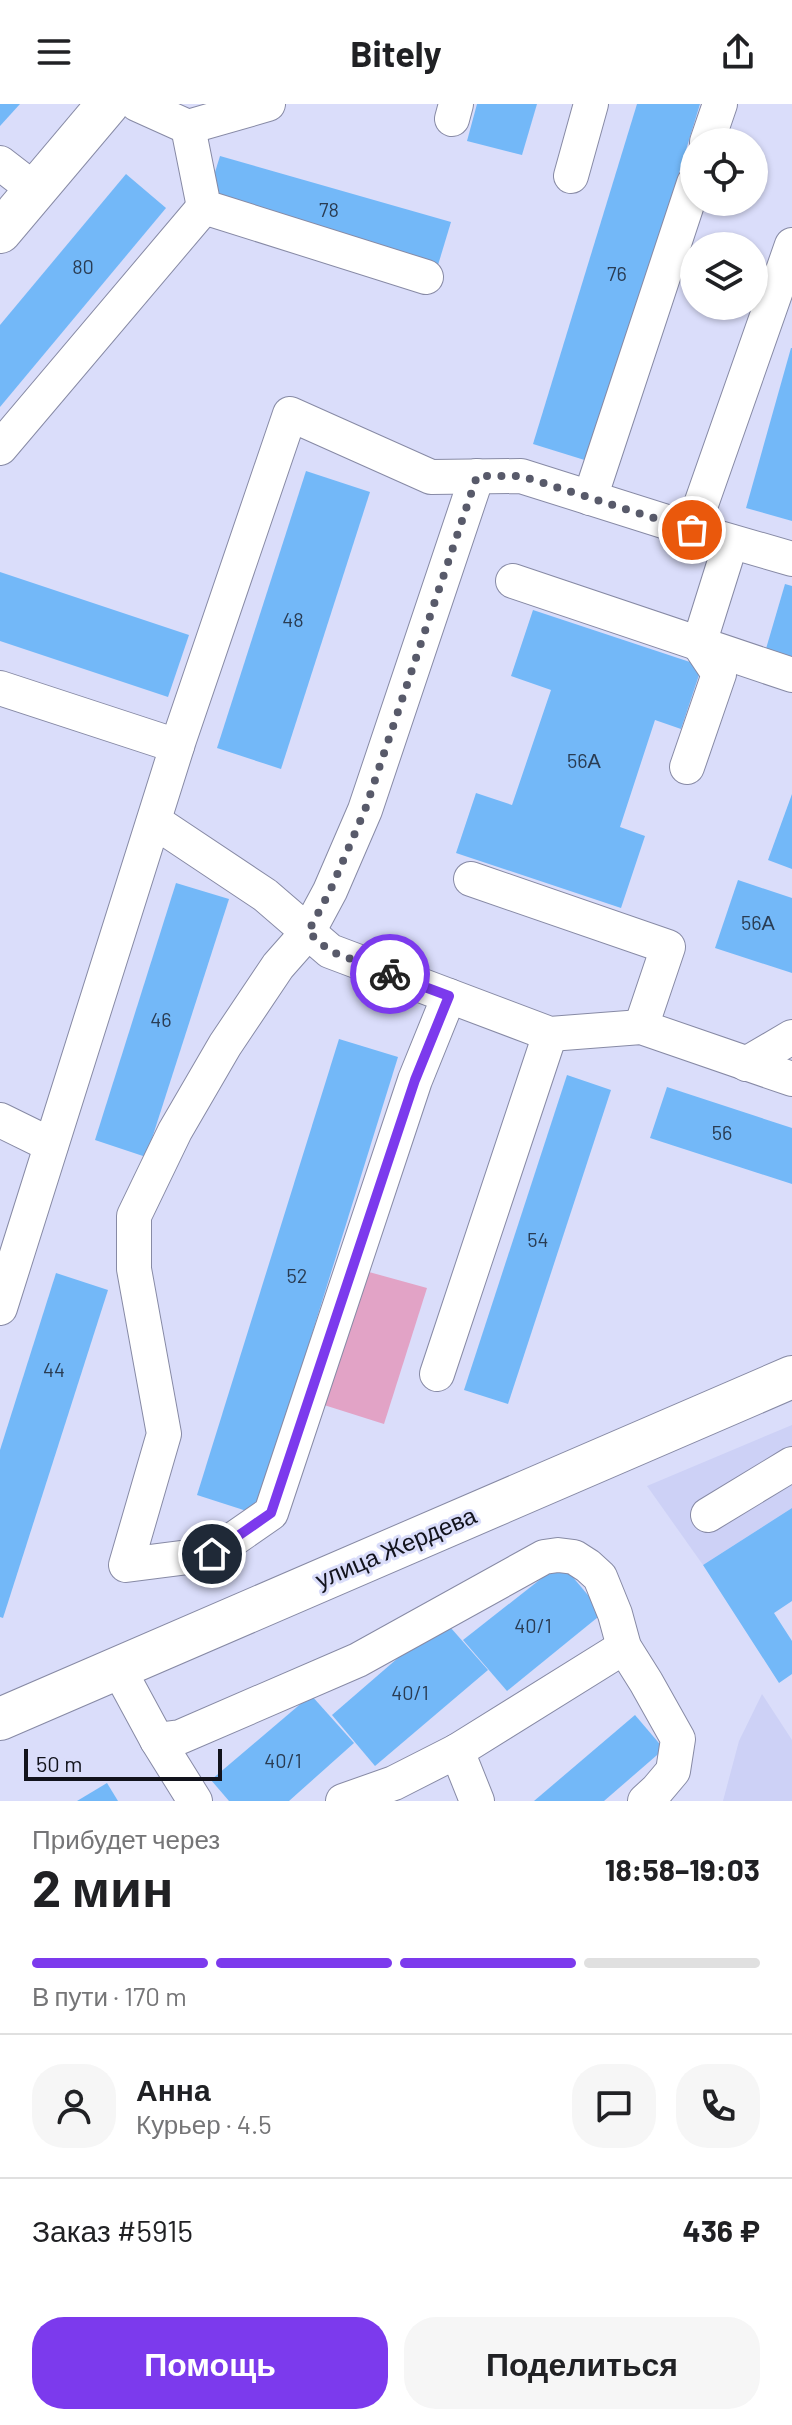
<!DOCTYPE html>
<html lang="ru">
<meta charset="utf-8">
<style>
:root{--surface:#fff;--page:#f6f6f6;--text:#202124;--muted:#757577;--line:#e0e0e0;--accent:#7c3aed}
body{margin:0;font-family:Barlow,sans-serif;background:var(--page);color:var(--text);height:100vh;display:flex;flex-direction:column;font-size:30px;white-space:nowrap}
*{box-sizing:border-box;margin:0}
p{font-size:26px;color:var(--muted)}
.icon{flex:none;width:44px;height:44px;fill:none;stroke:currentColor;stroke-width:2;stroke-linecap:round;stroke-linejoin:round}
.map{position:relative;height:1697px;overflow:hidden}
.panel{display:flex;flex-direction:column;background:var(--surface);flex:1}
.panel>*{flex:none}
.tools{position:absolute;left:680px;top:24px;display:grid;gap:16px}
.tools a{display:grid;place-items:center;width:88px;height:88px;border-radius:50%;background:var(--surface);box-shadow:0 2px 6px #0004;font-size:40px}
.scale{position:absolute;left:24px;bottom:20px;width:198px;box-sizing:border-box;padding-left:8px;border:4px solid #12131c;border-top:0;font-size:22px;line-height:28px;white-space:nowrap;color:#12131c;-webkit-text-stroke:6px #daddfa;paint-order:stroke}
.pin{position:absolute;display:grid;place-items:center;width:68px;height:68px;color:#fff;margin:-34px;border:4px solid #fff;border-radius:50%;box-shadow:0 2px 8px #0007}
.courier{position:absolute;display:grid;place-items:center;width:80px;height:80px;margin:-40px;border:6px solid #7c3aed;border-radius:50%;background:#fff;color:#222;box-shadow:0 2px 10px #0007}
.summary em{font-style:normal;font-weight:700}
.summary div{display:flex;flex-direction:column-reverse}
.summary{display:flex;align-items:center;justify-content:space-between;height:136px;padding:0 32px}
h1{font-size:52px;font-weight:700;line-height:60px}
.bar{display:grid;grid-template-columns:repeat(4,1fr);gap:12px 8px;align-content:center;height:96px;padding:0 32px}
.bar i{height:10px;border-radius:6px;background:var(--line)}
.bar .selected{background:var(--accent)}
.bar p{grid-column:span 4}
.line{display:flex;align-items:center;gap:20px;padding:0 32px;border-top:2px solid var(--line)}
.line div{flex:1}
.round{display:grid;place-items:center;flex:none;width:84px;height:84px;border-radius:32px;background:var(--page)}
.cta{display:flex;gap:16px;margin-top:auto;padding:16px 32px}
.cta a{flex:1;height:92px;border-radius:32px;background:var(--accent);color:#fff;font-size:32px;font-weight:700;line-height:92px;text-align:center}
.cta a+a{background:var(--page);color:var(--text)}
header{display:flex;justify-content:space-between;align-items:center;height:104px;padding:0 32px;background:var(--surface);font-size:36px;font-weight:700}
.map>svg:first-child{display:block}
.built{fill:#cdd1f6}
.green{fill:#e2a3c6}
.building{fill:#73b8f8}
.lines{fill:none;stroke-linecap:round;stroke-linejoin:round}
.minor-casing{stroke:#878aa5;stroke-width:36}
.major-casing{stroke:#878aa5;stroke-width:44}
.minor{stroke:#fff;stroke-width:34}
.major{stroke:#fff;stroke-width:42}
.done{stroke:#585a6a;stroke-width:8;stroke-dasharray:0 14.4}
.route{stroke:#7c3aed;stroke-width:10}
.labels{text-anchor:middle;stroke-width:6;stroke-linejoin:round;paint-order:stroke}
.number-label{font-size:20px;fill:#2a3c53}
.street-label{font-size:24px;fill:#12131c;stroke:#daddfa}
</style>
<header><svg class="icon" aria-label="menu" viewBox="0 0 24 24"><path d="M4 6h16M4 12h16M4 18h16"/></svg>Bitely<svg class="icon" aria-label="share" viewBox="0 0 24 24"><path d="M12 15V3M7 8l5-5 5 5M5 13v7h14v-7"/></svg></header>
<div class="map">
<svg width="792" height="1697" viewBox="0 0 792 1697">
<rect width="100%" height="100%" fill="#daddfa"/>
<g class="built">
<polygon points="792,1321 792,1404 703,1461 647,1382"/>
<polygon points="762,1590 792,1636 792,1697 723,1697 739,1637"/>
</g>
<polygon class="green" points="369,1168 427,1184 384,1320 324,1301"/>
<g class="building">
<polygon points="0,0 20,0 0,22"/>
<polygon points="477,0 537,0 522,51 467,37"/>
<polygon points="637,0 700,0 591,358 533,340"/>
<polygon points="220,52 451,118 438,161 207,94"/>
<polygon points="126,70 166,104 0,303 0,221"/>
<polygon points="791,244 792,244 792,417 746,404"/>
<polygon points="306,367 370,388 281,665 217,644"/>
<polygon points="0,468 189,531 168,593 0,537"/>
<polygon points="785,480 792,482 792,563 763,555"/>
<polygon points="533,506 702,562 681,625 655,616 620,723 645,732 621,804 456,749 476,689 512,701 551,586 511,572"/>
<polygon points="792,690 792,765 768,756"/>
<polygon points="738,776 792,794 792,869 715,844"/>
<polygon points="176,779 229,795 146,1053 95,1036"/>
<polygon points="339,935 398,953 256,1410 197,1391"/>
<polygon points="567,971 611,986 508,1300 464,1286"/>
<polygon points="667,983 792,1024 792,1080 650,1034"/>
<polygon points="56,1169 108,1186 3,1514 0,1513 0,1346"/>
<polygon points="792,1404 792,1497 774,1509 792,1537 792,1570 779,1579 703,1461"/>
<polygon points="561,1459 603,1509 507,1587 463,1536"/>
<polygon points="443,1515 488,1566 375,1662 332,1611"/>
<polygon points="311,1591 354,1639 289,1697 229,1697 211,1676"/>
<polygon points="635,1611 664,1645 604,1697 534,1697"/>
<polygon points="107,1679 118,1697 77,1697"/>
</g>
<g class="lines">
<defs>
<g id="minor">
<polyline points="137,0 188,23 268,0"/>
<polyline points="452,15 456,0"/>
<polyline points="188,23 204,103 426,173"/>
<polyline points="707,38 720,0"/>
<polyline points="0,59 35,86"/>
<polyline points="571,72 591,0"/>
<polyline points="792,141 692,426 792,455"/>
<polyline points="0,344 204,103"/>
<polyline points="590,394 694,79"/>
<polyline points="513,477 792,571"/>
<polyline points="0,584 177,642"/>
<polyline points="687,663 719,570 699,540 731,438"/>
<polyline points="154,717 265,791 330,847 550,930 641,923 792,975"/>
<polyline points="471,775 668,843 641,923"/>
<polyline points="449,892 415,976 271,1409 212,1450 126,1461 164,1330 134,1165 134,1112 175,1027 225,941 278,862 308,828 330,787 365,706 477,372"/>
<polyline points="746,960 792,933"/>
<polyline points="0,1016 51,1041"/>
<polyline points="0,1204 179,636 290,310 431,373 521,372 692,426"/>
<polyline points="437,1270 550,930"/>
<polyline points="708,1411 792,1360"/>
<polyline points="118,1564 157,1636 195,1697"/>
<polyline points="157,1636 180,1633 358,1556 544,1453 558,1451 574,1453 588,1462 600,1473 615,1510 624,1543 646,1578 678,1635 673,1667 657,1686 645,1697"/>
<polyline points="343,1697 394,1679 457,1647"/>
<polyline points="477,1697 457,1647 624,1543"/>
</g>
<g id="major">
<polyline points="0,128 108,0"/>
<polyline points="0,1615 792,1273"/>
</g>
</defs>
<use href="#minor" class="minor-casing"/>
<use href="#major" class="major-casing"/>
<use href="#minor" class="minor"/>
<use href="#major" class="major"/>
</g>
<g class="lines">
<polyline class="done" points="390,870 330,847 308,828 330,787 365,706 477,372 521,372 692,426"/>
<polyline class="route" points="212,1450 271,1409 415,976 449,892 390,870"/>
</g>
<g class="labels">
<g class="number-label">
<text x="329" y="113">78</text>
<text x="83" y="170">80</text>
<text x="617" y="177">76</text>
<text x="293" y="523">48</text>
<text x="584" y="664">56А</text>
<text x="758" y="826">56А</text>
<text x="161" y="923">46</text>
<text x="722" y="1036">56</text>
<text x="538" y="1143">54</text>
<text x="297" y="1179">52</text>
<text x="54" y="1273">44</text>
<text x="533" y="1529">40/1</text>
<text x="410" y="1596">40/1</text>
<text x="283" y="1664">40/1</text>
</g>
<g class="street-label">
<text transform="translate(396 1444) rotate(-23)" y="8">улица Жердева</text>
</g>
</g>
</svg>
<div class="tools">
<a><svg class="icon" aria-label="locate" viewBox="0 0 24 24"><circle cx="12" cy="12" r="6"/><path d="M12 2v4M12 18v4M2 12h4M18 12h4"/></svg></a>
<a><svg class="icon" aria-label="layers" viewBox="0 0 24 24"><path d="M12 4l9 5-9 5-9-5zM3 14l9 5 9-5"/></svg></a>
</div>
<div class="scale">50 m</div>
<div class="pin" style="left:692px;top:426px;background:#ea580c"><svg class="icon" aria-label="bag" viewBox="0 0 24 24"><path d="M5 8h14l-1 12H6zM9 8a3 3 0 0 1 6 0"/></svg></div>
<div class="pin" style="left:212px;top:1450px;background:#1f2937"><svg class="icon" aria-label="home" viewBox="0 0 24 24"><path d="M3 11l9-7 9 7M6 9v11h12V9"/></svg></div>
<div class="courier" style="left:390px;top:870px"><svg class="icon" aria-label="bike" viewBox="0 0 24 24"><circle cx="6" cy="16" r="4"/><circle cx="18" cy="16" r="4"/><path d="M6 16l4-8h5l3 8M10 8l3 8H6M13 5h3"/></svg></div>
</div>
<section class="panel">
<div class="summary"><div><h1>2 мин</h1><p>Прибудет через</p></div><em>18:58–19:03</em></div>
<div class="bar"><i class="selected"></i><i class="selected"></i><i class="selected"></i><i></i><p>В пути · 170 m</p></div>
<div class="line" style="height:144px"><a class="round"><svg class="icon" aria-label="person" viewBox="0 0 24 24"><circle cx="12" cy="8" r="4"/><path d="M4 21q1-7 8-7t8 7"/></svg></a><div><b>Анна</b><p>Курьер · 4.5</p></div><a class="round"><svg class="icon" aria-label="chat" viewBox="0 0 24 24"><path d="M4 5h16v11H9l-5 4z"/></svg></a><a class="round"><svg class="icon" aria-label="phone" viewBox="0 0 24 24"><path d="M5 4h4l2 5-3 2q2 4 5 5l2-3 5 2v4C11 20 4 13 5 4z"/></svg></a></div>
<div class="line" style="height:104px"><div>Заказ #5915</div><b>436 ₽</b></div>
<div class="cta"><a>Помощь</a><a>Поделиться</a></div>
</section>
